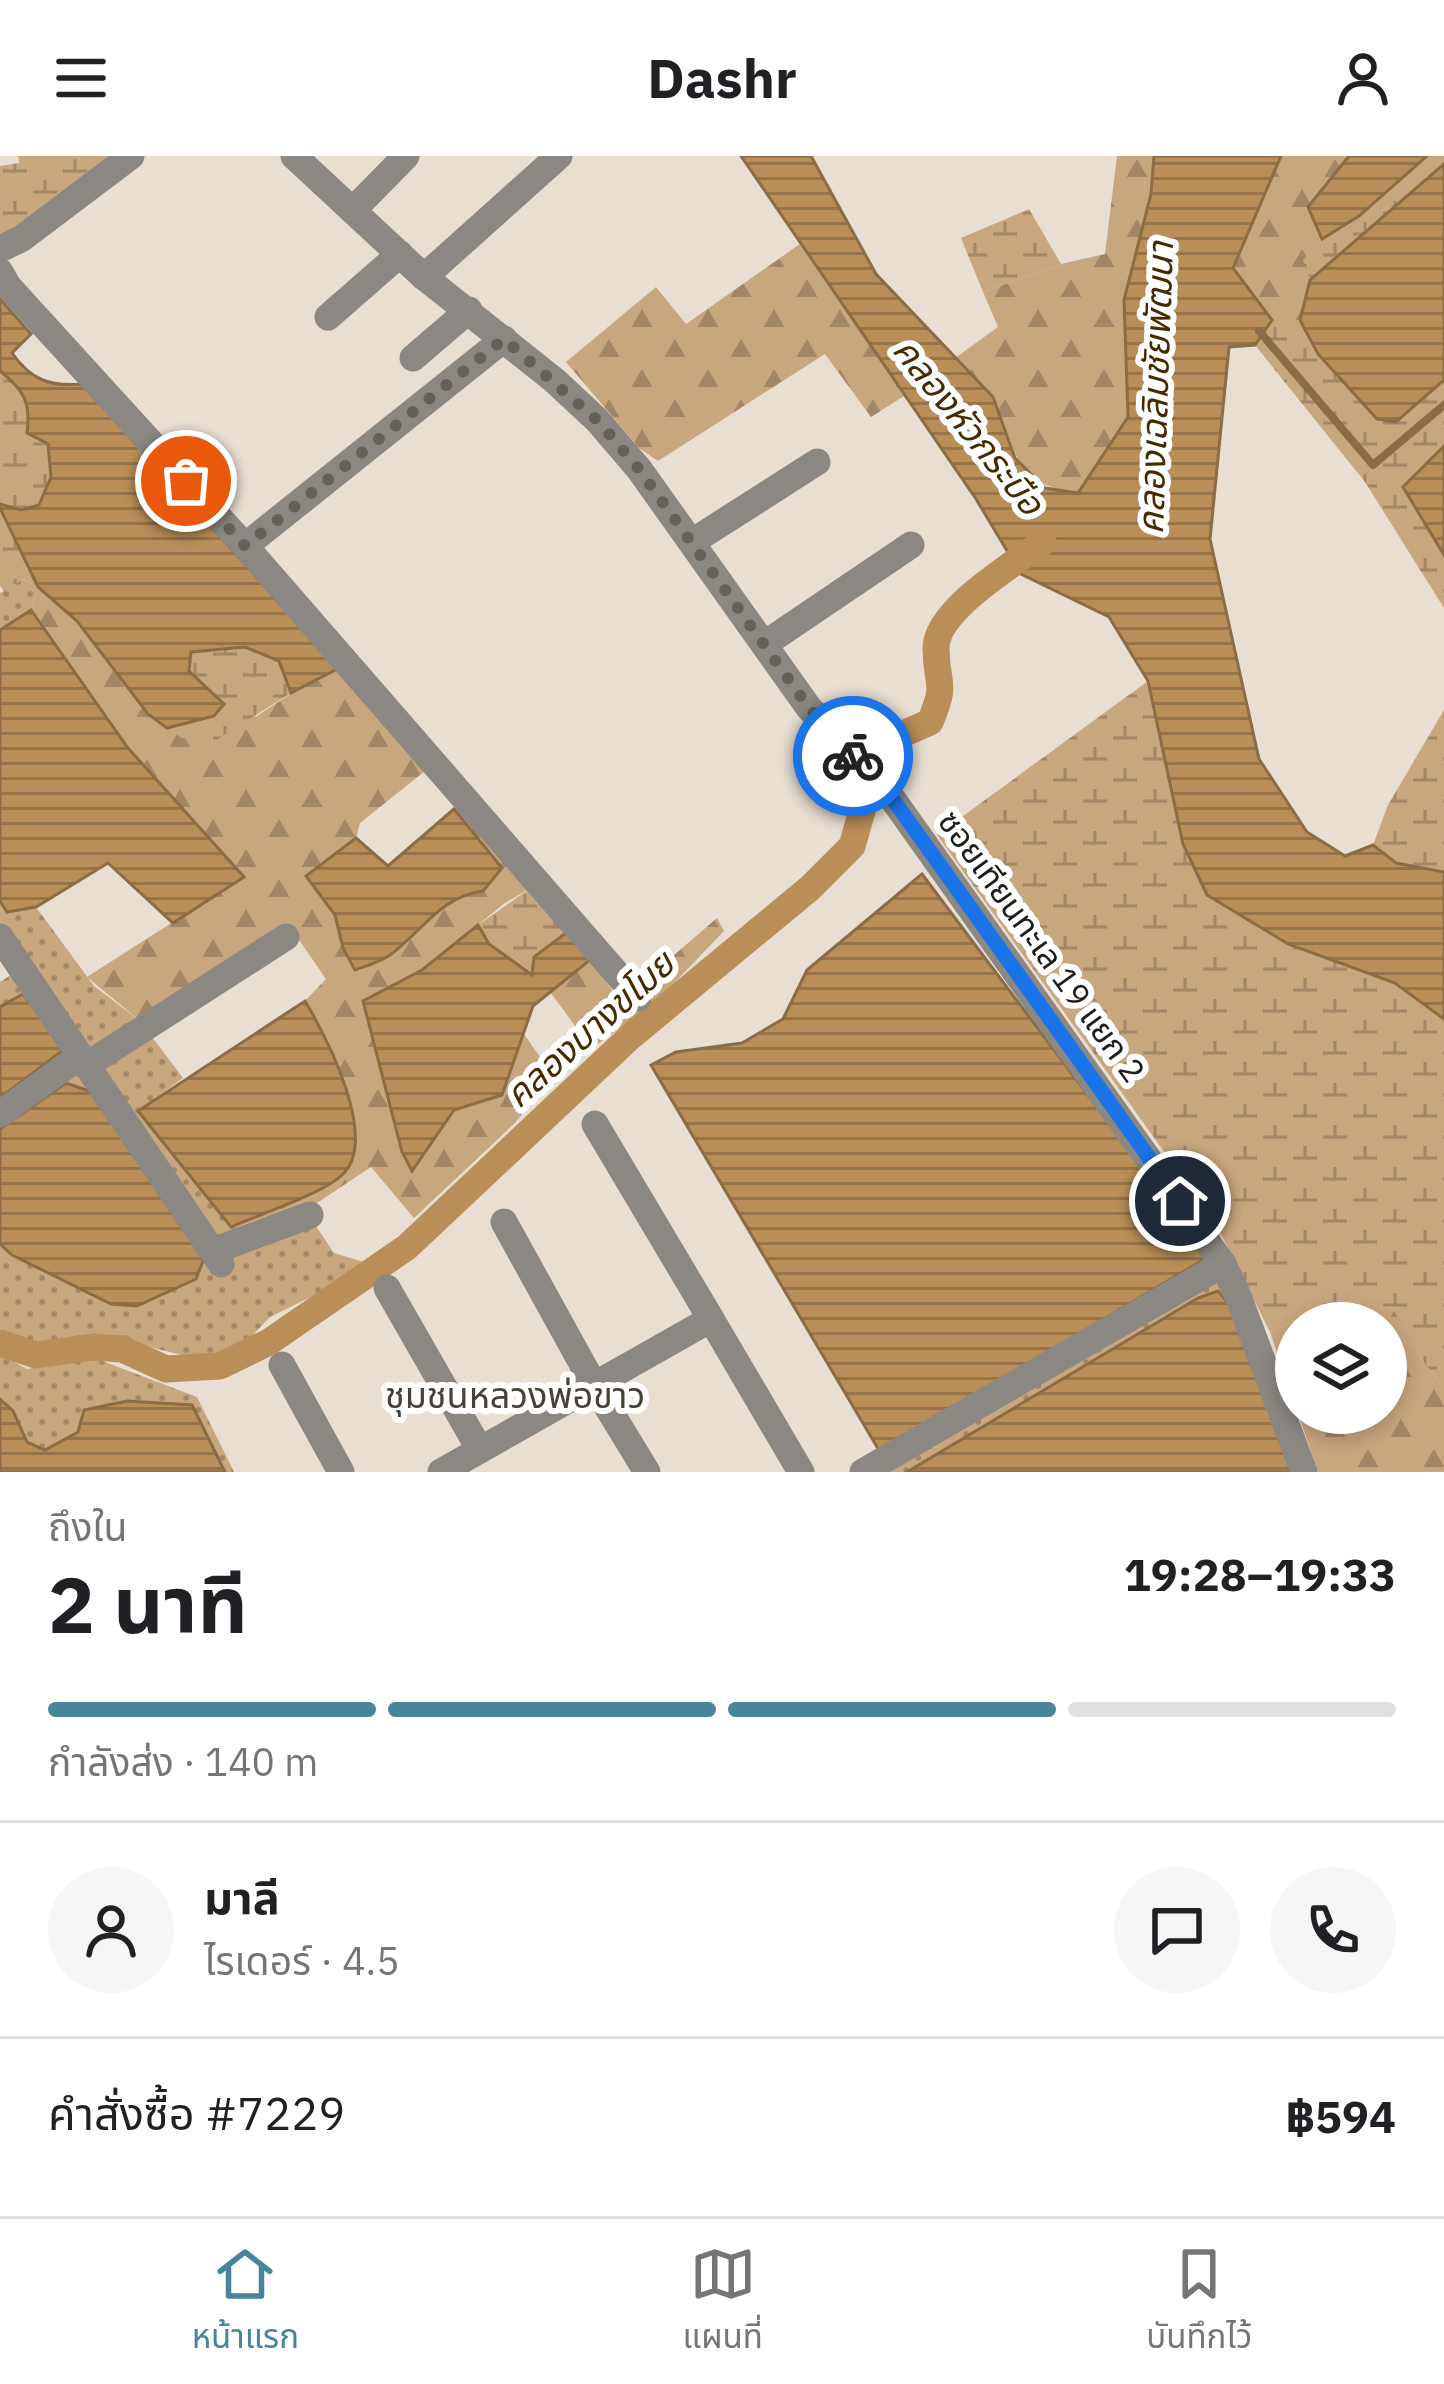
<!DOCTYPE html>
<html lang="th">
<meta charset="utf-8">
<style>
:root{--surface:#fff;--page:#f6f6f6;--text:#202124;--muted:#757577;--line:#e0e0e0;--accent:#46859a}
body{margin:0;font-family:"IBM Plex Sans","Noto Sans Thai",sans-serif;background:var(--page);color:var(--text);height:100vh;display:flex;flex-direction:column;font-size:45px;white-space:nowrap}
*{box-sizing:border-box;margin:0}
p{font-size:39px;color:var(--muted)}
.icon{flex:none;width:66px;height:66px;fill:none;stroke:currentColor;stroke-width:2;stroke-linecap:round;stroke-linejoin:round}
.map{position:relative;height:1316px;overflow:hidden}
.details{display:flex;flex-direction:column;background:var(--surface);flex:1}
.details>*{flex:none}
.tools{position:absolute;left:1275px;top:1146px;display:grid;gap:24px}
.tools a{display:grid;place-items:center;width:132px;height:132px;border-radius:50%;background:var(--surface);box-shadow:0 6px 18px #0003;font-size:60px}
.pin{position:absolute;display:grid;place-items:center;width:102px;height:102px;color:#fff;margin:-51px;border:6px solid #fff;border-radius:50%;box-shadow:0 3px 12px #0007}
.courier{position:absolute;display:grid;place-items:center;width:120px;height:120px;margin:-60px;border:9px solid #1a73e8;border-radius:50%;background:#fff;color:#222;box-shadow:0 3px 15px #0007}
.summary em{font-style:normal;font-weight:700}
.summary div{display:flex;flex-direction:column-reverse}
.summary{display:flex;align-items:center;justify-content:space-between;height:204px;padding:0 48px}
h1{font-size:78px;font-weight:700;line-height:90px}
.bar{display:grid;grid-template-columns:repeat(4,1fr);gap:18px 12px;align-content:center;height:144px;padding:0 48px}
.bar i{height:15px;border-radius:9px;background:var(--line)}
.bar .active{background:var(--accent)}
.bar p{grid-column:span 4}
.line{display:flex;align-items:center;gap:30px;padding:0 48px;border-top:3px solid var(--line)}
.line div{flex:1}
.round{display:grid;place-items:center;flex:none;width:126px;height:126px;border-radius:63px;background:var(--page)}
header{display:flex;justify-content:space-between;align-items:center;height:156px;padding:0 48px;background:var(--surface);font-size:54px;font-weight:700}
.tabs{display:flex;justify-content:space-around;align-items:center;height:168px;border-top:3px solid var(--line);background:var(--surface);font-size:33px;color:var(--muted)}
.tabs a{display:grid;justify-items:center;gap:6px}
.tabs .active{color:var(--accent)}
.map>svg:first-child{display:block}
.grass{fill:url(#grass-dots)}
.forest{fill:url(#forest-firs)}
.wetland{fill:url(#wetland-marsh)}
.water{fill:url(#water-rules);stroke:#8b6c45;stroke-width:3}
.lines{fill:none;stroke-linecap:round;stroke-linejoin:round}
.stream{stroke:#8b6c45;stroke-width:8}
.canal{stroke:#b98e58;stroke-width:27}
.minor{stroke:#8b8782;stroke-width:27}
.done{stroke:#666059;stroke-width:12;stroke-dasharray:0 21.6}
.route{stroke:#1a73e8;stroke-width:15}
.labels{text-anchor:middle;stroke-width:12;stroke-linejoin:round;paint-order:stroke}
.street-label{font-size:33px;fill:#201c18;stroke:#fff}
.water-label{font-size:36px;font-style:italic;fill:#482a00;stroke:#fff}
.neighbourhood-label{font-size:36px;fill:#483f36;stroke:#fff}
</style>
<header><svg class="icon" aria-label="menu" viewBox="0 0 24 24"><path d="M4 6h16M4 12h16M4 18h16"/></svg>Dashr<svg class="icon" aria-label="person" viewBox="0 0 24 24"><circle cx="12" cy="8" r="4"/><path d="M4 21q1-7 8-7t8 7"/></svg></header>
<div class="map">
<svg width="1444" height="1316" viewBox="0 0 1444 1316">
<defs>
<pattern id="grass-dots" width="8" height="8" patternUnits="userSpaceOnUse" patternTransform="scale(3)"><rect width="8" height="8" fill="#c8a67e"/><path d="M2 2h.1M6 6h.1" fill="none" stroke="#a28666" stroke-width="1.8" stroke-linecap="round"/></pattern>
<pattern id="forest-firs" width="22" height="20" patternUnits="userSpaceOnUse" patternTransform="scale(3)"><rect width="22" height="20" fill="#c8a67e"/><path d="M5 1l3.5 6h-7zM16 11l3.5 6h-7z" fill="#a28666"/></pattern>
<pattern id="wetland-marsh" width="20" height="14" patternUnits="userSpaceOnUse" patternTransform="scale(3)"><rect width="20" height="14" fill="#c8a67e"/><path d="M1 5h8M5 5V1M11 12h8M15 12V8" fill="none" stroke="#a28666"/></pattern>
<pattern id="water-rules" width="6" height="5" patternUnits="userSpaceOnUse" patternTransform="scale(3)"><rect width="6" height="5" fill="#b98e58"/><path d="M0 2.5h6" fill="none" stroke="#967348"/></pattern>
</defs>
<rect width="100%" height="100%" fill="#e8ded2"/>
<g class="grass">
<polygon points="23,423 38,431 31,454 0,474 0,437"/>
<polygon points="0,745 7,756 36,751 94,830 140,865 183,922 138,955 231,1071 297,1042 334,1097 367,1107 343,1125 270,1161 248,1184 218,1201 190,1201 121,1184 34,1191 0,1173 0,1088 12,1099 111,1148 66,928 0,973 0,942 23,839 0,851 0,826 11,819 0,802"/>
<polygon points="1220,1118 1298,1316 1198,1142 907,1316 888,1316"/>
<polygon points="0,1198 27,1213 92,1201 197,1241 234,1316 225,1316 192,1249 78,1276 45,1294 27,1286 13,1255 0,1243"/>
</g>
<g class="forest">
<path d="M1117,0H1154L1151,38L1124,144L1129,261L1078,337C1009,327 1020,296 994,245C986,229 968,215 955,202L998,171L983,136L1061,108L1105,98Z"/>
<polygon points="1281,0 1349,0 1308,51 1322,83 1304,104 1310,124 1300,164 1272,164 1233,112"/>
<polygon points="800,88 904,240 871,261 825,198 658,305 639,292 566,206 656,131 686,168"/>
<polygon points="38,431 77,465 148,558 182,582 257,560 301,531 339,512 430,611 360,667 356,682 307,720 335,759 343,792 425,764 459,739 483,735 502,712 454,653 462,648 531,732 505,747 422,814 363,845 402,996 412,1014 454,954 502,939 522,875 542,904 582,879 550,836 590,804 626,853 673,800 717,762 724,775 655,847 552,921 515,967 414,1062 371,1011 305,1055 297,1042 342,1020 355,967 328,884 305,845 326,823 288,768 140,865 87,821 243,721 128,592 31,454"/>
<polygon points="1337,1144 1393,1152 1425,1208 1444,1232 1444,1316 1318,1316 1298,1257 1386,1257 1386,1167 1296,1167 1296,1252 1270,1176"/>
</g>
<g class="wetland">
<polygon points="18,0 111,0 17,73 0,79 0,10 19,7"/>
<polygon points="1427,0 1444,0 1444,8 1310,124 1303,104 1322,83 1359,60"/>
<polygon points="1029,53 1061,108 983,136 961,82"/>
<polygon points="1272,164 1300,164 1319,198 1397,265 1444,224 1444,290 1403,331 1444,399 1444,452 1365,326 1255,189"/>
<path d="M0,215C28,237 56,283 51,321C50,330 43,341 40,349L21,354L0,348Z"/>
<polygon points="0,352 38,431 23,423 4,435 0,430"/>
<polygon points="244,491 279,505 291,537 210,588 182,582 167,572 214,560 189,515 191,496"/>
<polygon points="1148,525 1183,688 1288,788 1395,827 1444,863 1444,1232 1425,1208 1392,1152 1337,1144 1270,1176 1216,1068 937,679"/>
<polygon points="1444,554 1444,716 1396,707 1373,689 1388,649"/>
<polygon points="531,732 570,774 533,820 489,788 478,769"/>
</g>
<g class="water">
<polygon points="741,0 811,0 876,118 993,241 1015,302 1045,332 1078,337 1128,261 1124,144 1151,38 1154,0 1281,0 1233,112 1272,164 1255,189 1229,191 1210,383 1259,603 1307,676 1345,700 1373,689 1396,707 1444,716 1444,863 1395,827 1288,788 1207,739 1183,688 1148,525 1109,461 1021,418 976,343"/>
<polygon points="1349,0 1427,0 1359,60 1322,83 1308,51"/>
<polygon points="1444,8 1444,224 1396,266 1377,263 1318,198 1300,164 1310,124"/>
<path d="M0,143L31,178L12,197C31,224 50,231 82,228L339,512L291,537L279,505L245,491L191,496L189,515L224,548L214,560L167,572L148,558L77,465L38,431L0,352V348L21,354L39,349L51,321L48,288L27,277C31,246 24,234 0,215Z"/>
<polygon points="1444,290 1444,399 1403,331"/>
<polygon points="31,454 128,592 244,721 173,767 108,707 36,751 7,756 0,745 0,474"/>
<path d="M454,653L502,712L483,735C439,741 423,775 390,799C380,806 366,810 355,814L343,792L335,759L306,720L356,682L388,710Z"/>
<polygon points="922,718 1205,1095 1203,1104 880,1296 651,909 676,896 742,887 783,863 807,814"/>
<polygon points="478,769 489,788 532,819 534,801 570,774 590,804 533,850 502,939 454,954 412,1015 402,996 363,845 422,814"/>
<polygon points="23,838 66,892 0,942 0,851"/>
<path d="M305,845C327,882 380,984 342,1019C322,1038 258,1059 231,1071L138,955Z"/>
<polygon points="66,927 92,936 205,1100 196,1123 137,1150 111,1148 12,1099 0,1088 0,973"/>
<polygon points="1218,1135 1229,1148 1292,1316 907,1316 1198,1142"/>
<polygon points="0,1243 13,1255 27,1286 45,1294 78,1276 84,1254 127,1245 192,1249 225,1316 0,1316"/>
</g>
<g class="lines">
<polyline class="stream" points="1259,175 1373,309 1444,249"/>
<path class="canal" d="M0,1187L36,1199L93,1191L122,1193L166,1213L220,1210L269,1186L407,1091L630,881L810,732L852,690L862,655L857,633L876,590L930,566C948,524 936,531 936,492C936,454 1014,408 1043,386"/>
<g class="minor">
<polyline points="294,0 424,121 554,224 597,264 639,313 809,552 882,628 1223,1108 1238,1140 1304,1316"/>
<polyline points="353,54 406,0"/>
<polyline points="0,93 21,83 131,0"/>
<polyline points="0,116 8,130 245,390 638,842"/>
<polyline points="424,121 559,0"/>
<polyline points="328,161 400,98"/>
<polyline points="413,202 469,154"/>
<polyline points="692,386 817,306"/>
<polyline points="245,390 504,183"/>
<polyline points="766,487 911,389"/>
<polyline points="0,781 221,1108"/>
<polyline points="87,909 286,781"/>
<polyline points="0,958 80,900"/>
<polyline points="595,968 711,1163"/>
<polyline points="504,1066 594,1229 647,1316"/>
<polyline points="213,1095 310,1059"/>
<polyline points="387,1132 480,1294"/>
<polyline points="282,1209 341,1316"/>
<polyline points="441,1316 711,1163 801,1316"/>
<polyline points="863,1316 1223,1108"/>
</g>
</g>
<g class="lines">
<polyline class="done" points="186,325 245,390 504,183 598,265 639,313 809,552 853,600"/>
<polyline class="route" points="853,600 882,628 1180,1045"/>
</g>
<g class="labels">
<g class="street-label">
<text transform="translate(1042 790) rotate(54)" y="12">ซอยเทียนทะเล 19 แยก 2</text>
</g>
<g class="water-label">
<text transform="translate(1155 232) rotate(-88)" y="13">คลองเฉลิมชัยพัฒนา</text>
<text transform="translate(969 270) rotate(51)" y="13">คลองหัวกระบือ</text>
<text transform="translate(589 873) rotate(-42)" y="13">คลองบางขโมย</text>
</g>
<g class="neighbourhood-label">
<text x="515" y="1252">ชุมชนหลวงพ่อขาว</text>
</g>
</g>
</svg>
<div class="tools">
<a><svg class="icon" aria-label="layers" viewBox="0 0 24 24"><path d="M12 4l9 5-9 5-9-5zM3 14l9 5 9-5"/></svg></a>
</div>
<div class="pin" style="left:186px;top:325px;background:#ea580c"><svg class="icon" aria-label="bag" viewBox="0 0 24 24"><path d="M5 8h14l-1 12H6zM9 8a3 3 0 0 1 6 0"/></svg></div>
<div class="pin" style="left:1180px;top:1045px;background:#1f2937"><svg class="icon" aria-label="home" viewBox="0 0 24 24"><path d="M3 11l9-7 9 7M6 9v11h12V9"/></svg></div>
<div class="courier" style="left:853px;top:600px"><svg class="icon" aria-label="bike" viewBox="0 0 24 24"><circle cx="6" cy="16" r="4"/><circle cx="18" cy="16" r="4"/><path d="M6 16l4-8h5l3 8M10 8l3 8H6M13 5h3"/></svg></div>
</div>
<section class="details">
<div class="summary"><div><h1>2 นาที</h1><p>ถึงใน</p></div><em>19:28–19:33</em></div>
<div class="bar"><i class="active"></i><i class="active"></i><i class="active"></i><i></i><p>กำลังส่ง · 140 m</p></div>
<div class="line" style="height:216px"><a class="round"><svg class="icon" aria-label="person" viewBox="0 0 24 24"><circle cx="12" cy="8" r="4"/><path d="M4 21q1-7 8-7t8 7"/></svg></a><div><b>มาลี</b><p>ไรเดอร์ · 4.5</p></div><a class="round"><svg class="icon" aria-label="chat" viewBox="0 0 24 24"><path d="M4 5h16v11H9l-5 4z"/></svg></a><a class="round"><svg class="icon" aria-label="phone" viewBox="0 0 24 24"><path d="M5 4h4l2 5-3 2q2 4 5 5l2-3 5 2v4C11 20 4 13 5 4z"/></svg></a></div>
<div class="line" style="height:156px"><div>คำสั่งซื้อ #7229</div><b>฿594</b></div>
</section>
<nav class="tabs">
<a class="active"><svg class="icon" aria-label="home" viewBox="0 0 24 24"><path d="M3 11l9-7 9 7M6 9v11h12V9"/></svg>หน้าแรก</a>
<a><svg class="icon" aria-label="map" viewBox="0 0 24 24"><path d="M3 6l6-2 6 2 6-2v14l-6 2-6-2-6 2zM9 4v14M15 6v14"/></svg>แผนที่</a>
<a><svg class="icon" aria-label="saved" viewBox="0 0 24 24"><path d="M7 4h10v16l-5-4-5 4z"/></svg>บันทึกไว้</a>
</nav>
